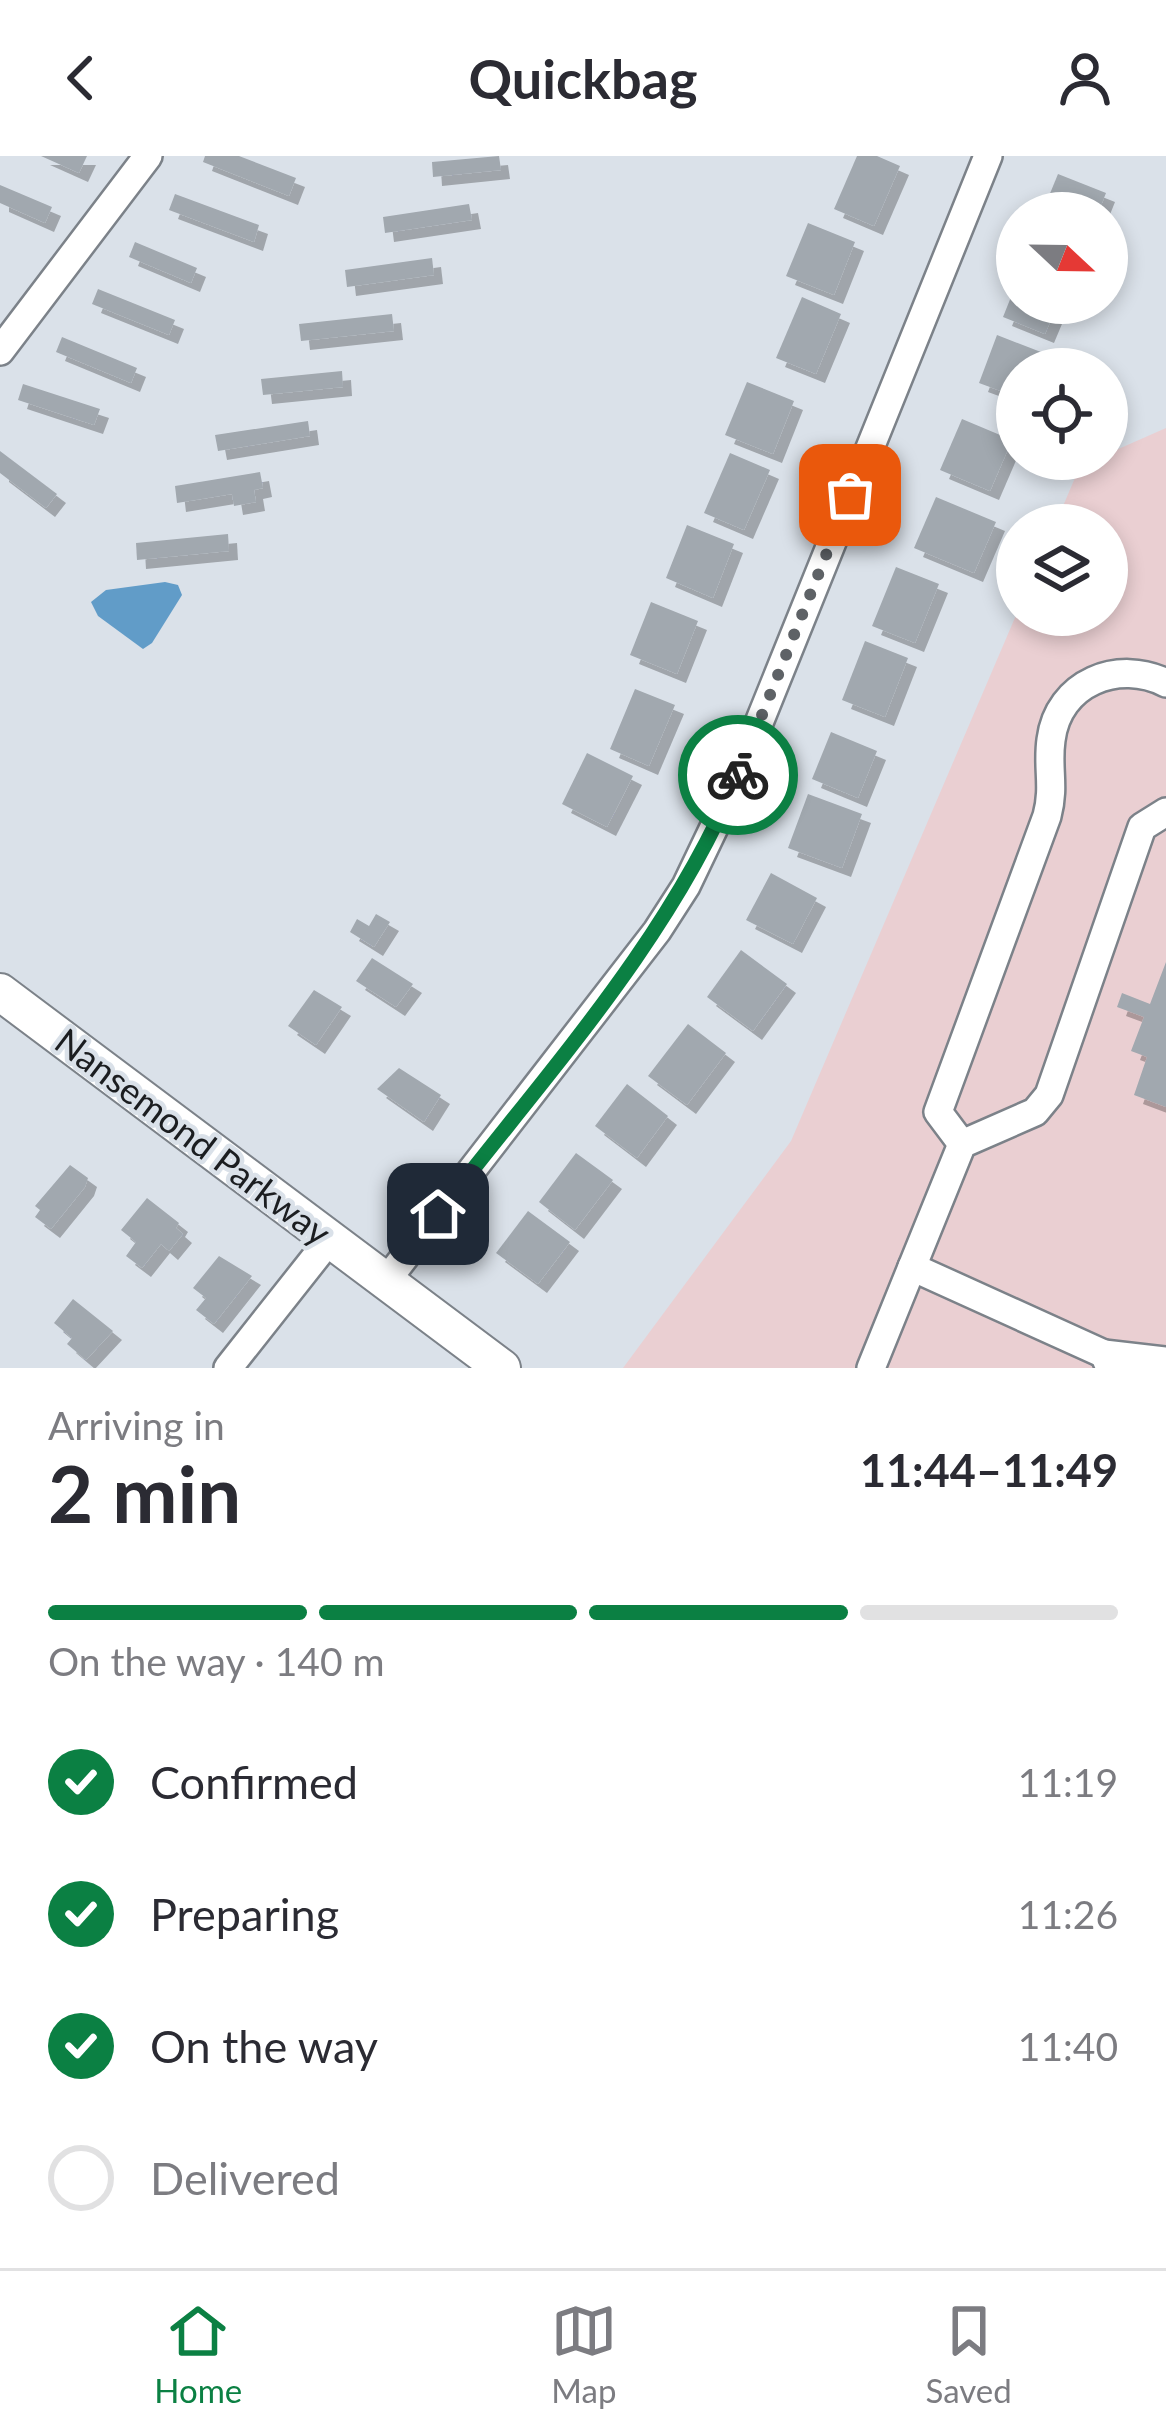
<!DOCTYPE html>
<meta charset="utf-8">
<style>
:root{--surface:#fff;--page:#f2f2f3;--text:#2b2b33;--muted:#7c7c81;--line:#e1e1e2;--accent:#0b8043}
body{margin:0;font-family:Lato,sans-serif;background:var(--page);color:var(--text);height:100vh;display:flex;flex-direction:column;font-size:45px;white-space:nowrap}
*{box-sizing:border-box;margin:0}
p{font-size:39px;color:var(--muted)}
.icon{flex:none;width:66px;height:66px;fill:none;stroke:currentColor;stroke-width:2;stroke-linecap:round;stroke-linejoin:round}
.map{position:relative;height:1212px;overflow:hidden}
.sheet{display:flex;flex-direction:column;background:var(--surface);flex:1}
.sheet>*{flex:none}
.needle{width:78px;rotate:112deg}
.tools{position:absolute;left:996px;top:36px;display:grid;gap:24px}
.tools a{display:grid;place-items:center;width:132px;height:132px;border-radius:50%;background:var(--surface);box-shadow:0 6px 18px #0003;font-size:60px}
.pin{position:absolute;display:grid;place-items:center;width:102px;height:102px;color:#fff;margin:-51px;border-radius:24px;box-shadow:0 6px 18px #0006}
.courier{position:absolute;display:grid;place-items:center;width:120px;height:120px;margin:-60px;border:9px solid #0b8043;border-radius:50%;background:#fff;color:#222;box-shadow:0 3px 15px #0007}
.headline em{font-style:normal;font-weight:700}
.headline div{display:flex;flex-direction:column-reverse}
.headline{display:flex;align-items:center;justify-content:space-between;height:204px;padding:0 48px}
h1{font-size:78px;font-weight:700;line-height:90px}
.bar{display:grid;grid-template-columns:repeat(4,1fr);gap:18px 12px;align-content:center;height:144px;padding:0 48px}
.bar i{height:15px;border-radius:9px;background:var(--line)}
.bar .active{background:var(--accent)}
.bar p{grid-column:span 4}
ol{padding:0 48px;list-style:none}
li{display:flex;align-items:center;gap:36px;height:132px}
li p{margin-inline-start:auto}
li .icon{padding:12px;border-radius:50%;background:var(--accent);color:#fff;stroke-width:4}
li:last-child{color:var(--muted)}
li i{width:66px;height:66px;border:6px solid var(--line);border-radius:50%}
header{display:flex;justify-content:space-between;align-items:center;height:156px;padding:0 48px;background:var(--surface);font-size:54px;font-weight:700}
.dock{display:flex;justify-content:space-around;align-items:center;height:168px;border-top:3px solid var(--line);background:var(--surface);font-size:33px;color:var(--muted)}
.dock a{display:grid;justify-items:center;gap:6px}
.dock .active{color:var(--accent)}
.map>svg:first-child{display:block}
.education{fill:#eacfd2}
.water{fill:#619cc8}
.building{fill:#a1a8af;filter:url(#shadow)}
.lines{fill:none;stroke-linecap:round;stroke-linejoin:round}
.minor-casing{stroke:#7c8289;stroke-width:32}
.major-casing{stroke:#7c8289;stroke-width:40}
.minor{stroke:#fff;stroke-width:27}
.major{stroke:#fff;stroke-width:36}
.done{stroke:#5e6266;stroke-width:12;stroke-dasharray:0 21.6}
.route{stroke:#0b8043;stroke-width:15}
.labels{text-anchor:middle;stroke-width:9;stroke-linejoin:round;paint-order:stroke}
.street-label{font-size:36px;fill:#1b1d20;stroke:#dae1e9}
</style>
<header><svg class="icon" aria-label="back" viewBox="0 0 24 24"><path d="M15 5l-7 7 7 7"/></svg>Quickbag<svg class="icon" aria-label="person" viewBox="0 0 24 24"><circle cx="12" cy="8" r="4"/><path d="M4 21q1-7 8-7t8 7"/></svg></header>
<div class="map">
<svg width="1166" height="1212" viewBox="0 0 1166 1212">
<defs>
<filter id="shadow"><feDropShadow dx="9" dy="9" stdDeviation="0" flood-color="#0004"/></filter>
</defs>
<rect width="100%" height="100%" fill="#dae1e9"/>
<polygon class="education" points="1166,272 1166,1212 623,1212 791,985 1017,457 1107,459 1107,369 1055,369 1080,310 1107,303 1107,298"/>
<polygon class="water" points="165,426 178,429 182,439 152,487 143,493 98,460 91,446 106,434"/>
<g class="building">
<polygon points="41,0 87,0 79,17"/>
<polygon points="205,0 239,0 296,22 289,40 203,6"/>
<polygon points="499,0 501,14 433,21 432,6"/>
<polygon points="857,0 877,0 900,10 874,70 834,53"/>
<polygon points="1058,18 1106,37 1098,57 1042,57"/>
<polygon points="0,29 52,51 45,67 0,47"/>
<polygon points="175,38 259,69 254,86 169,54"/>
<polygon points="469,48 472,64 385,77 383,61"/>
<polygon points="808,67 855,86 834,139 786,120"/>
<polygon points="135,86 197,112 191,127 129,101"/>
<polygon points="432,102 434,119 347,131 345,114"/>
<polygon points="1017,126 1017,147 1058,147 1045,178 1003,161"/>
<polygon points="98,133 175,164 169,179 92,148"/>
<polygon points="802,141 841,158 816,218 776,202"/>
<polygon points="392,158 394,175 301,185 299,168"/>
<polygon points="997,179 1059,203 1055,213 1017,213 1017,241 979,227"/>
<polygon points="62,181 137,212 131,227 56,196"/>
<polygon points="342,215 343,231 263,239 261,223"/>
<polygon points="747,226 794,245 773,298 725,279"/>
<polygon points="23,228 100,253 94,269 18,244"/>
<polygon points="962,263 1012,284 990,335 940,314"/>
<polygon points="308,265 310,280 218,295 215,279"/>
<polygon points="0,295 57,338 46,352 0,317"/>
<polygon points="730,297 770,314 744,374 704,357"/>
<polygon points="260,316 263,332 254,334 256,346 234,350 232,338 177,347 175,330"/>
<polygon points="936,341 996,366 974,417 914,392"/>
<polygon points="687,369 734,388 713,442 666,422"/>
<polygon points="228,378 229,395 137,404 136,387"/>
<polygon points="896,411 939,428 915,487 872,470"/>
<polygon points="651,446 698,465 677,518 630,499"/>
<polygon points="865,485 908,502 885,561 842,544"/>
<polygon points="635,533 675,549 649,610 610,593"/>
<polygon points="831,576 877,595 858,642 812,623"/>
<polygon points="587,597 633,620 607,671 562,648"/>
<polygon points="808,638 862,658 842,712 788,692"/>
<polygon points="771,717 817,742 793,788 746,764"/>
<polygon points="376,758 390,766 374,791 350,776 357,763 369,770"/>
<polygon points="741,794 787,828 753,875 707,841"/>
<polygon points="372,802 413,828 396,851 356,825"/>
<polygon points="1166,806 1166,951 1134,939 1147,901 1131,895 1144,861 1117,851 1122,837 1150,848"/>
<polygon points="314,834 342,851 316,889 288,870"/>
<polygon points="688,868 726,897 687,949 648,920"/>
<polygon points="399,912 441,939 424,966 377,933"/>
<polygon points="627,928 668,960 637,1002 595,970"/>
<polygon points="576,997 613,1024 575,1074 539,1046"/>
<polygon points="70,1009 88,1022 85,1031 51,1073 35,1061 40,1054 35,1050"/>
<polygon points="147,1042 179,1067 176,1072 183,1078 169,1095 161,1088 142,1112 126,1100 136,1086 121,1074"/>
<polygon points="528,1055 570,1086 538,1128 496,1097"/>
<polygon points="219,1100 252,1120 214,1168 196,1154 206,1142 193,1132"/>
<polygon points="73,1143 113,1175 86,1204 67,1188 72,1182 54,1167"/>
</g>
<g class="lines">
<defs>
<g id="minor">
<polyline points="0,195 148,0"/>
<path d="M962,988L938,956L1047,660C1055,630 1047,612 1051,584C1058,526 1119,503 1166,527"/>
<polyline points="912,1111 1104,1198"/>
<polyline points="386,1125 657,775 686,730 731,636 988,0"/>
<polyline points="228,1212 330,1083"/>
<polyline points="871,1212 962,988 1035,956 1049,939 1142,671 1166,656"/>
<polyline points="1110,1212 1104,1198 1166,1205"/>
</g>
<polyline id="major" points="0,836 502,1212"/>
</defs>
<use href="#minor" class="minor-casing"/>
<use href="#major" class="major-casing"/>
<use href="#minor" class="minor"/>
<use href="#major" class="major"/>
</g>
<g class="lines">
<polyline class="done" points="738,619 850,339"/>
<path class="route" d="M438,1058C546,918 670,784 738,619"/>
</g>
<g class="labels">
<g class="street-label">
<text transform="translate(193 981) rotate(37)" y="13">Nansemond Parkway</text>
</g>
</g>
</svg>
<div class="tools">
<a><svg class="needle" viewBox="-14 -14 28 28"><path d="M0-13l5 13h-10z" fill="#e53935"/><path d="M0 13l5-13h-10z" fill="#7c7c81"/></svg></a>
<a><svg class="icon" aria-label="locate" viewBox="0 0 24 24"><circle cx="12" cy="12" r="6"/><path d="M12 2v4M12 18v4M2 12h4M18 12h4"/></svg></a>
<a><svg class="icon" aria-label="layers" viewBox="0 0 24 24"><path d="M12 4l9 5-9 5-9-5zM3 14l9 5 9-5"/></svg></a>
</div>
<div class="pin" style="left:850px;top:339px;background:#ea580c"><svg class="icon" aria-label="bag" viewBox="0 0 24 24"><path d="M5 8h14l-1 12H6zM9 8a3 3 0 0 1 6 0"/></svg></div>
<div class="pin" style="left:438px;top:1058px;background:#1f2937"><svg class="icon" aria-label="home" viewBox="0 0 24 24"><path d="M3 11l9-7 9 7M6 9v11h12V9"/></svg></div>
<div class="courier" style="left:738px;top:619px"><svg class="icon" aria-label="bike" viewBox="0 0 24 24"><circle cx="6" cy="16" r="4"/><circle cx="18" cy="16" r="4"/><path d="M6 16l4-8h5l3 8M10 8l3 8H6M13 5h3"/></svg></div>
</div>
<section class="sheet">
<div class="headline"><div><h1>2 min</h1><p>Arriving in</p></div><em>11:44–11:49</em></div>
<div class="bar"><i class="active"></i><i class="active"></i><i class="active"></i><i></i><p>On the way · 140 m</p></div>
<ol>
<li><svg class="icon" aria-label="check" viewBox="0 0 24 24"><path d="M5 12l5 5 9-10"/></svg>Confirmed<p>11:19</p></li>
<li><svg class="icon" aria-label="check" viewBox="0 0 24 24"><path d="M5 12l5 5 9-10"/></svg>Preparing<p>11:26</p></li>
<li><svg class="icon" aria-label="check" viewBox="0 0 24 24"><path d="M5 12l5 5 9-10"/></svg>On the way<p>11:40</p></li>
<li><i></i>Delivered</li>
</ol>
</section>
<nav class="dock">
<a class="active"><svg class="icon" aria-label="home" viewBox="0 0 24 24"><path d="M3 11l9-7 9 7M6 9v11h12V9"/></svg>Home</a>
<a><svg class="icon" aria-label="map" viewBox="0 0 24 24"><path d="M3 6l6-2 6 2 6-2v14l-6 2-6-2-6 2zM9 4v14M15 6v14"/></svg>Map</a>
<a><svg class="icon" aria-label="saved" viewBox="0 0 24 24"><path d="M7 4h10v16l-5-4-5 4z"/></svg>Saved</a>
</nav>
